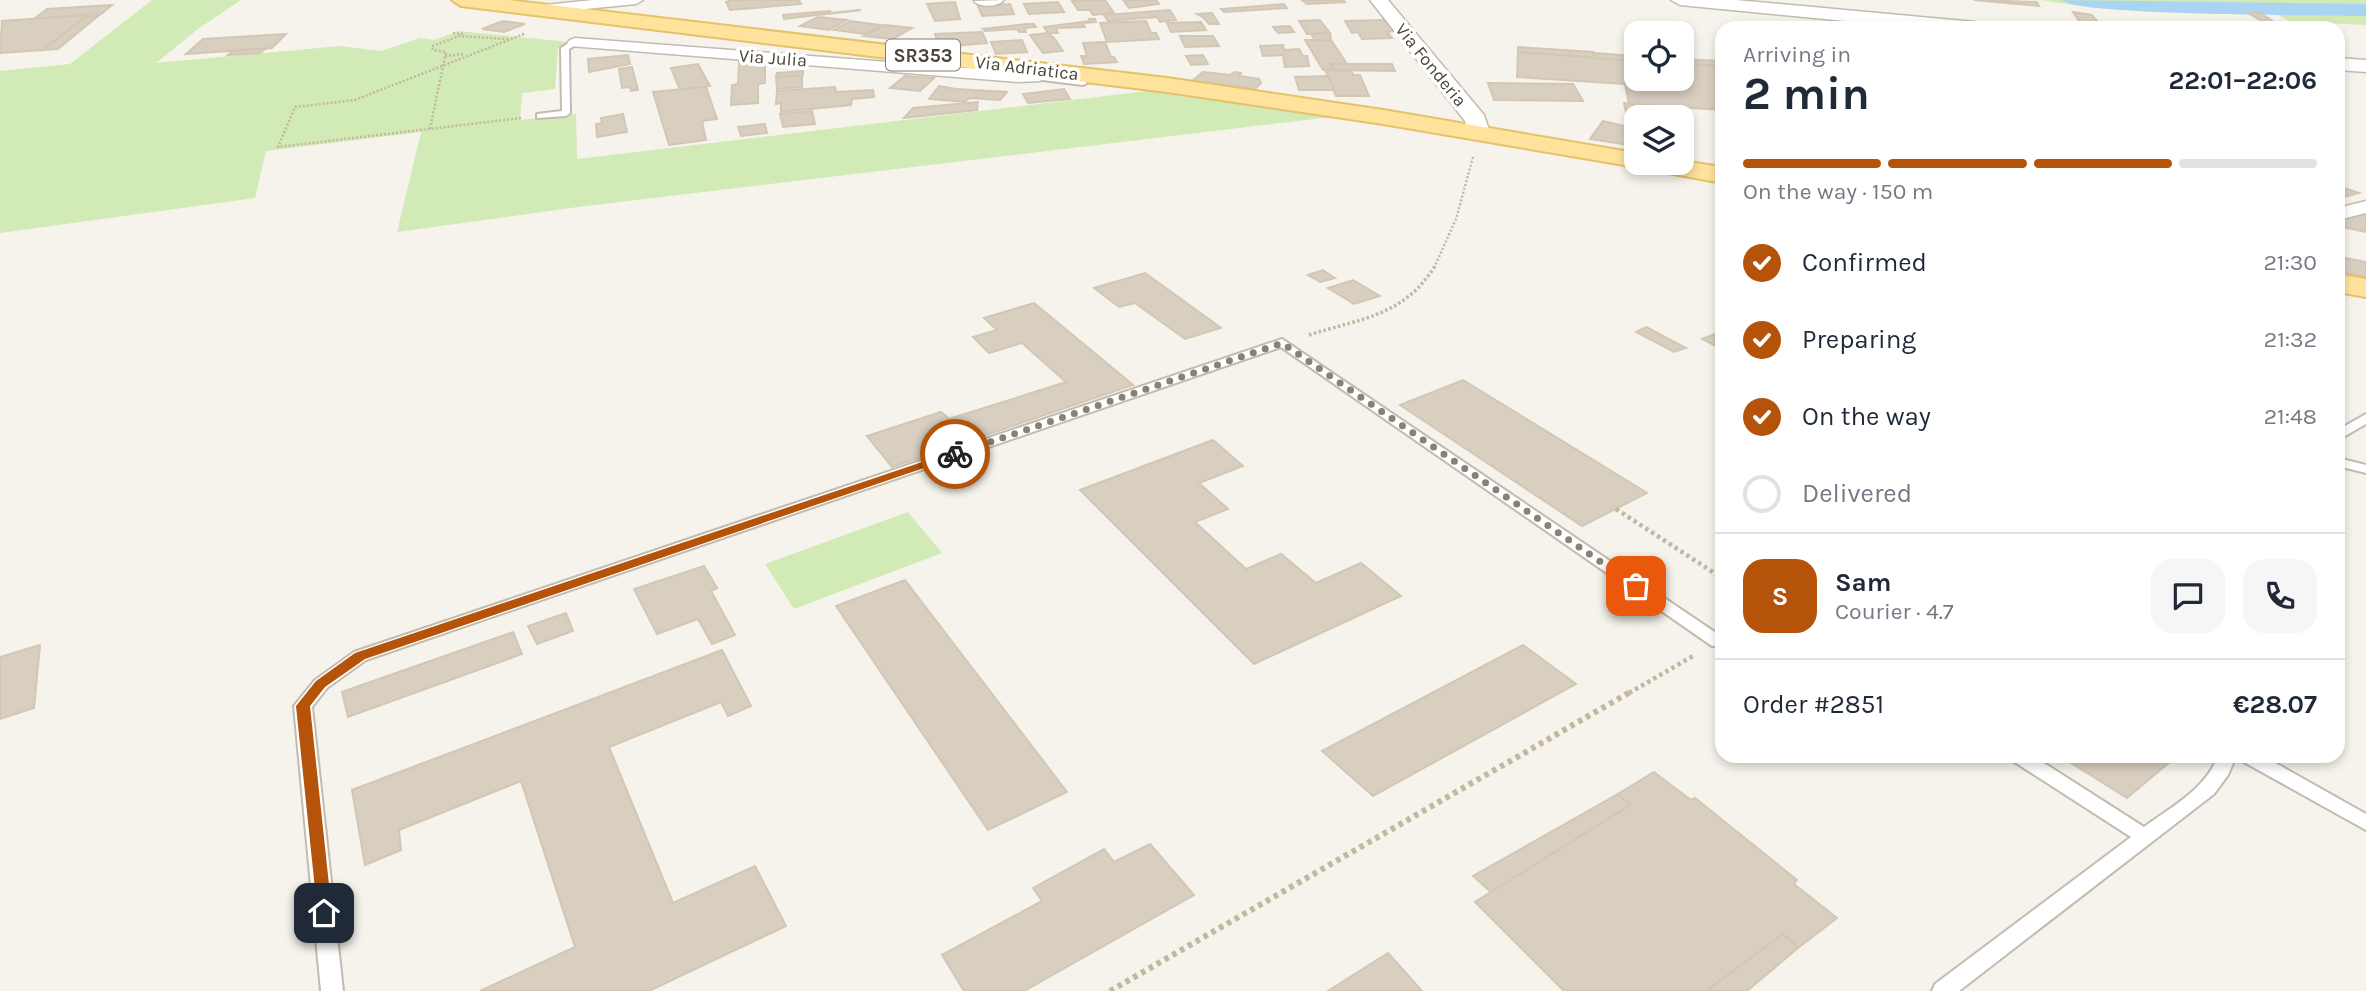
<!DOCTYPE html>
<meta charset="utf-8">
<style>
:root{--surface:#fff;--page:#f6f6f7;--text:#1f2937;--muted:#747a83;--line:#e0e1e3;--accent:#b45309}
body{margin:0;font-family:Karla,sans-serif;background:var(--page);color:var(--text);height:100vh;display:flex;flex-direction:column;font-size:26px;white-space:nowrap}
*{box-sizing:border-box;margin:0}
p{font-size:23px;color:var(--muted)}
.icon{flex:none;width:38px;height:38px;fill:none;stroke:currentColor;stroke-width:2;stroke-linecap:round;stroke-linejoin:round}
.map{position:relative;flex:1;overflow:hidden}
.side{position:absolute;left:1715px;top:21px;width:630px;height:742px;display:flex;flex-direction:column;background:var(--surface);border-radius:21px;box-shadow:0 4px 10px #0003}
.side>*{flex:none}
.tools{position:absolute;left:1624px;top:21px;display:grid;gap:14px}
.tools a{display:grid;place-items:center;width:70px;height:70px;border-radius:14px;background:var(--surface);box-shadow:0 4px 10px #0003;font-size:35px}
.pin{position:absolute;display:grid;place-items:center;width:60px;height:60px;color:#fff;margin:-30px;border-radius:14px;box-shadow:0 4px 10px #0006}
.courier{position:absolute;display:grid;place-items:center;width:70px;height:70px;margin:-35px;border:5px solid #b45309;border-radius:50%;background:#fff;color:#222;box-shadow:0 2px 9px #0007}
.overview em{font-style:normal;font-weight:700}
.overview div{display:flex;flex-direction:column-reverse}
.overview{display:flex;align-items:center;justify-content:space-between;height:119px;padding:0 28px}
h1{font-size:46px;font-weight:700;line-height:52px}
.bar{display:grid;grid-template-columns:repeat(4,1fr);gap:10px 7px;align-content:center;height:84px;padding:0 28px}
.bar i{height:9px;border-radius:5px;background:var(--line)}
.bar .active{background:var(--accent)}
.bar p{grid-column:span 4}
.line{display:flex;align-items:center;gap:18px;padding:0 28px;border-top:2px solid var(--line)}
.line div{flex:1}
.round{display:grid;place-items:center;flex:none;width:74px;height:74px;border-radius:21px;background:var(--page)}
ol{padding:0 28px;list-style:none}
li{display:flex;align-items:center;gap:21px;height:77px}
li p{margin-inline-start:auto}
li .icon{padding:7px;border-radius:50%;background:var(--accent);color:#fff;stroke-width:4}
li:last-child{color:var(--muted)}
li i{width:38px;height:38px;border:4px solid var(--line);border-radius:50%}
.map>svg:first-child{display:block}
.green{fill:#d2eab5}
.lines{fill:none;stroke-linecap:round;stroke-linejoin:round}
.canal{fill:#a9d4f2;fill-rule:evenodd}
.building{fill:#d8cfc1;stroke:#d3c7b4;stroke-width:2}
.service-casing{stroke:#c2bbae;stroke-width:4}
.minor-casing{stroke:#c2bbae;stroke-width:3}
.tertiary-casing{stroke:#c2bbae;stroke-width:3}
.primary-casing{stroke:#e6c16a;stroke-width:4}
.path-far3{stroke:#c4b79f;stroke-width:2.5;stroke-dasharray:2 2;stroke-linecap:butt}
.path-far2{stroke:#c4b79f;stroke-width:3.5;stroke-dasharray:2.5 2.5;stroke-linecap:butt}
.path-far1{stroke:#c4b79f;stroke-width:4.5;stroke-dasharray:3.5 3.5;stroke-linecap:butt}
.path{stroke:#c4b79f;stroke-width:6;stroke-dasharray:4.5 4.5;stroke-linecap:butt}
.service{fill:#fff;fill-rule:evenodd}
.minor{fill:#fff;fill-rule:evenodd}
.tertiary{fill:#fff;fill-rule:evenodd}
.primary{fill:#ffe39c;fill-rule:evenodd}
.route{fill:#b45309}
.done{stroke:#878178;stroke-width:7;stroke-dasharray:0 12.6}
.labels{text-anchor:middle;stroke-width:7;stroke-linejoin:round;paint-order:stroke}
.far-street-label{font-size:18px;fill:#4b4439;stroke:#fff}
.shield{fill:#fff;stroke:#817c74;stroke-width:2}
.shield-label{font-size:19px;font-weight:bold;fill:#4b4439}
</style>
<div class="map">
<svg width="2366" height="991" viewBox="0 0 2366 991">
<rect width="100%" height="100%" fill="#f6f3ec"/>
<g class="green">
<polygon points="152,0 241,0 198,29 156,63 340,46 381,51 420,38 435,40 459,31 569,42 558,48 555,89 522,93 520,120 576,114 577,159 1156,90 1340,116 578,207 397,232 421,132 266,151 255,198 0,233 0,71 70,64"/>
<polygon points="2041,0 2366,0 2366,25 2289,21 2273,12 2095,8"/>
<polygon points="908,512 942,553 794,609 765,564"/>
</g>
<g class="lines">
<path class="canal" d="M2062,0L2366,4V16C2328,15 2075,16 2062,0Z"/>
</g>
<g class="building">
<polygon points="731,0 799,0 801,4 730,10 726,2"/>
<polygon points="1105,0 1114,13 1093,15 1090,10 1078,10 1072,1"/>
<polygon points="1123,0 1156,0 1159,4 1129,8"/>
<polygon points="1302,0 1343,0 1345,2 1307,4"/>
<polygon points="1974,0 2037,2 2039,6"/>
<polygon points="955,2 960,19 935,21 927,4"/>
<polygon points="1058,2 1064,12 1029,14 1024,4"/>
<polygon points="1010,4 1014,14 982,16 978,6"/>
<polygon points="1284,4 1287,8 1224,12 1221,9"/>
<polygon points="112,5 101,14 34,19 47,9"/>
<polygon points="861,10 784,19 783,15 830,11 831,13"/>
<polygon points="1170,10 1176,20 1160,22 1157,17 1108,21 1104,15"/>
<polygon points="2073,12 2092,15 2102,27 2083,27"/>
<polygon points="1212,13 1219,24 1209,24 1203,17 1197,14"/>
<polygon points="2248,13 2260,13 2282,27 2270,26"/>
<polygon points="88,15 43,50 0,53 2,21"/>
<polygon points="98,16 58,49 43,50 85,17"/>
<polygon points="818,17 847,20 829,30 800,26"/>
<polygon points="1089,19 1095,19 1096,22 1083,23 1085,27 1056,28 1058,33 1048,33 1044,27 1090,21"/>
<polygon points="1320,20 1330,33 1307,34 1299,21"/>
<polygon points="1384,20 1394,31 1387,32 1392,38 1362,39 1358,32 1352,33 1345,21"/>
<polygon points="503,21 525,24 504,32 482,29"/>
<polygon points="850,21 881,25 865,34 834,30"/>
<polygon points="1146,21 1151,33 1156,33 1159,39 1107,42 1100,23"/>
<polygon points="1201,22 1206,30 1171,32 1167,23"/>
<polygon points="1027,24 1034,24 1036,27 1025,28 1026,32 1019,32 1017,29 985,31 983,29"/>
<polygon points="885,25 912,28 893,39 864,36"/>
<polygon points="1290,26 1294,32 1278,33 1273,27"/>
<polygon points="982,32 987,43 939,47 935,34"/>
<polygon points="1048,33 1054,38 1063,51 1043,53 1030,35"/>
<polygon points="1330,33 1331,40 1315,40 1311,34"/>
<polygon points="286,34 272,48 186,54 203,39"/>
<polygon points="1180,36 1213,36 1219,46 1185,47"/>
<polygon points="1022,40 1027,52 996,54 991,42"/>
<polygon points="1305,40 1331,40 1347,64 1331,64 1334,69 1323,70"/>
<polygon points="1105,42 1111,57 1114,57 1117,62 1084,64 1081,56 1087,56 1083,43"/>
<polygon points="1283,45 1284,50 1299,49 1303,56 1307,56 1309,66 1285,67 1283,55 1263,56 1260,46"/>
<polygon points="1518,47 1593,52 1593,57 1518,52"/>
<polygon points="265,49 260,53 228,55 232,51"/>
<polygon points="1518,52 1636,61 1636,79 1682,79 1682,64 1722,66 1722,110 1629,104 1625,84 1517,77"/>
<polygon points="1593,53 1636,56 1636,61 1593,58"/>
<polygon points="628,55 630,64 589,72 588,59"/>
<polygon points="1203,55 1208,64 1191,65 1186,56"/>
<polygon points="1682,59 1722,61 1722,66 1682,64"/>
<polygon points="765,60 765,83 758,84 758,103 731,105 732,85 738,84 739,62"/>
<polygon points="698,64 710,86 680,90 671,68"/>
<polygon points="1331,64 1392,64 1395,71 1335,70"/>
<polygon points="632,67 638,90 631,91 630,87 622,88 619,69"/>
<polygon points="1325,70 1352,71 1353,75 1360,75 1369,96 1336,96"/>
<polygon points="803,71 803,75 776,77 777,73"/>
<polygon points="1203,72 1230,75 1234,72 1241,73 1239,76 1259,79 1261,83 1255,89 1192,81"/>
<polygon points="802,76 802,87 777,89 776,77"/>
<polygon points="905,76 934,78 920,91 890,88"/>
<polygon points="1328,76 1334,90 1299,90 1295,77"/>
<polygon points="1488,83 1573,84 1583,101 1494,100"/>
<polygon points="939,86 956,89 1007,92 1000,100 969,98 965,102 929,99"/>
<polygon points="706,87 717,119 702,121 706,140 669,145 653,92"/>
<polygon points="835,87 836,92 873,90 874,97 852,99 851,105 781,112 781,103 776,104 777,91"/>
<polygon points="1064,89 1070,99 1028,103 1023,94"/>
<polygon points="978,102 977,110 904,118 913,108"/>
<polygon points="1624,103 1640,105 1643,117 1636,117 1636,124 1628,122"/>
<polygon points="812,111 815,124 783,127 780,114"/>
<polygon points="623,114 627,132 597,137 596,124 602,123 601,118"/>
<polygon points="1603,121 1636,129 1636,146 1590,139"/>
<polygon points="765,124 767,133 741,136 738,127"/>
<polygon points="2338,186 2359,193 2340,198"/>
<polygon points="2366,211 2366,232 2338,226 2338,219"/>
<polygon points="2339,257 2366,262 2366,277 2341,272"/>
<polygon points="1323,270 1335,278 1320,282 1308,275"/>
<polygon points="1145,273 1221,328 1185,339 1135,303 1119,307 1094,288"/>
<polygon points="1353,280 1380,296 1354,304 1328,288"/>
<polygon points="1034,303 1133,385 892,467 867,436 941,412 949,419 1066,382 1022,343 989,353 973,337 997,330 984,318"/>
<polygon points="1646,327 1686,348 1674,352 1636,332"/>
<polygon points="1721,332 1722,349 1702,339"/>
<polygon points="1463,380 1647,493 1582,526 1400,405"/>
<polygon points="1213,440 1243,466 1199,483 1228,509 1195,522 1246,569 1281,554 1316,583 1361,563 1401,596 1254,664 1080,490"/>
<polygon points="704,566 717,588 711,591 735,635 712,644 698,619 657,634 634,589"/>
<polygon points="905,580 1067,792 988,830 836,606"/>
<polygon points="566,613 573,631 537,644 528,626"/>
<polygon points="513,632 522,654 348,717 342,692"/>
<polygon points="40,645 34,708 0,719 0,657"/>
<polygon points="1523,645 1576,684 1373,796 1322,751"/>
<polygon points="722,650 751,706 728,716 721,702 609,747 673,903 755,866 786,926 649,991 480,991 575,947 521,781 399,830 401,850 365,865 352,790"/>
<polygon points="2060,756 2177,756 2127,798"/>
<polygon points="1654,772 1691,800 1695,798 1797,880 1794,884 1837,918 1798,948 1783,934 1706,991 1564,991 1475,902 1630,805 1618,794"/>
<polygon points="1618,794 1630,805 1491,892 1473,876"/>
<polygon points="1150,844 1194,895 1024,991 964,991 942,955 1042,901 1033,888 1104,849 1114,862"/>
<polygon points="1783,934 1798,948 1747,991 1706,991"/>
<polygon points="1388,953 1422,991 1328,991"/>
</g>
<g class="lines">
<defs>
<g id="service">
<polygon points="572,41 579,43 569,49 570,113 566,116 537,118 537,114 562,111 561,48"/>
<polygon points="1031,75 1083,81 1087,83 1083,85 1034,79 1030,77"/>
<polygon points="1282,339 1719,635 1722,635 1722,646 1712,646 1281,347 366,660 327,688 312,707 343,991 321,991 294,706 315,680 354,652"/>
<polygon points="2366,414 2366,424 2338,440 2338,430"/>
<polygon points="2338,458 2366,465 2366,473 2338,466"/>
<path d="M2010,756H2033L2144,827C2171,807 2206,789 2218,756H2236L2228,775L2214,794L1959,991H1932L1935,984L2131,837L2013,761Z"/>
<polygon points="2239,756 2263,756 2366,814 2366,830 2242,761"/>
</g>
<g id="minor">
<polygon points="593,0 643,0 636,4 535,14 528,10 535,6"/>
<path d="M1004,0C998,7 980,8 974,1Z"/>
<polygon points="575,38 1018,72 1031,72 1046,65 1054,70 1040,81 1018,82 570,46 567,43 570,40"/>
<polygon points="2366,201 2366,213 2338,220 2338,208"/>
</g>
<g id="tertiary">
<polygon points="1370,0 1388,0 1484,115 1490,133 1487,138 1471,138 1465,121"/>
<polygon points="1671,0 1736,0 1975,22 1984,28 1917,28 1680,5"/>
<polygon points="2338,58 2366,60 2366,72 2338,70"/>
</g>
<g id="primary">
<polygon points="452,0 507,0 1167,78 1383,110 1636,153 1636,163 1682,163 1682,161 1722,167 1722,183 1652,170 1642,166 1636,167 1383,124 1167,92 461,6"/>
<polygon points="2338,274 2366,279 2366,297 2338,292"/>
</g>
</defs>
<use href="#service" class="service-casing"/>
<use href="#minor" class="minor-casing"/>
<use href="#tertiary" class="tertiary-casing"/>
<use href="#primary" class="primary-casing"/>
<g class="path-far3">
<polyline points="453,33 463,34"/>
<polyline points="445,56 465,54"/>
<polyline points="521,118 278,147 295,107 355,100 524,34"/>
<polyline points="430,129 446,52 433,50 432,46 459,36 508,39"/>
<polyline points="1434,268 1456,219 1473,157"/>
</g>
<path class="path-far2" d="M1309,335C1361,318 1403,317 1435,266"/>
<g class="path-far1">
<polyline points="1616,509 1722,578"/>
<polyline points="1629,693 1693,656"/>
</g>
<polyline class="path" points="1110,991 1632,691"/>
<use href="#service" class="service"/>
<use href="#minor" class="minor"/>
<use href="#tertiary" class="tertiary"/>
<use href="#primary" class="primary"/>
</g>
<polygon class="route" points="955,451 961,454 959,456 365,659 325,687 310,706 332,913 330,918 318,918 296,706 316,681 355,653"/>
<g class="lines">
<polyline class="done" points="955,454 1282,343 1636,586"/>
</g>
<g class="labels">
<g class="far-street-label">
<text transform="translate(773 58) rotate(4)" y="6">Via Julia</text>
<text transform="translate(1431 65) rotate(51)" y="6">Via Fonderia</text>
<text transform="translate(1027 68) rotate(7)" y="6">Via Adriatica</text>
</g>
<rect class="shield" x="886" y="39.5" width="74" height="31" rx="5"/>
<g class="shield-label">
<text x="923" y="62">SR353</text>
</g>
</g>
</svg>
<div class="tools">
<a><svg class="icon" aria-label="locate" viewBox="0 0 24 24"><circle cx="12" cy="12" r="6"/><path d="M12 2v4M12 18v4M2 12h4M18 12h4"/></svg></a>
<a><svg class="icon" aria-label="layers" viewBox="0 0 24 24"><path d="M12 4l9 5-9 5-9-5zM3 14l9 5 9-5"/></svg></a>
</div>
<div class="pin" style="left:1636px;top:586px;background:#ea580c"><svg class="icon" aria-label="bag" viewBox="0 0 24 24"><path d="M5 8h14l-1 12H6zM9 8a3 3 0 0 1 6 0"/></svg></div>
<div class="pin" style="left:324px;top:913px;background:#1f2937"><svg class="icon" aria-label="home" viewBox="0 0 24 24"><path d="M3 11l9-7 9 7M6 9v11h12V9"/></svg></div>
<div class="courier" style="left:955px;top:454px"><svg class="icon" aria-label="bike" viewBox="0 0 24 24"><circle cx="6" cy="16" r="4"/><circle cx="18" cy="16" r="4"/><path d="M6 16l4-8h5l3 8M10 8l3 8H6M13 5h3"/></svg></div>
<section class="side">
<div class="overview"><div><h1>2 min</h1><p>Arriving in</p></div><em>22:01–22:06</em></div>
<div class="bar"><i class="active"></i><i class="active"></i><i class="active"></i><i></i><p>On the way · 150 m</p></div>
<ol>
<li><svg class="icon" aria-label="check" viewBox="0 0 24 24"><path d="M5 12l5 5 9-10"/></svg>Confirmed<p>21:30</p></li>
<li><svg class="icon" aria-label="check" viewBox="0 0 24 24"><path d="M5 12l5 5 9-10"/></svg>Preparing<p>21:32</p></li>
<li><svg class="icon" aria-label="check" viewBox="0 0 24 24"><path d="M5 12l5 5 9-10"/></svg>On the way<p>21:48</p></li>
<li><i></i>Delivered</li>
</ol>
<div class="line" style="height:126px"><b class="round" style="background:var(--accent);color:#fff">S</b><div><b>Sam</b><p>Courier · 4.7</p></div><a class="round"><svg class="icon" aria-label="chat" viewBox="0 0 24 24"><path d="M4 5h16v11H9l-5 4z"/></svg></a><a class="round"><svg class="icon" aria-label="phone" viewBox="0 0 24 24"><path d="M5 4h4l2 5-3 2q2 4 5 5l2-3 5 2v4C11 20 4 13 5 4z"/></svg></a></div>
<div class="line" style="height:91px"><div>Order #2851</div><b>€28.07</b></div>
</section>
</div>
